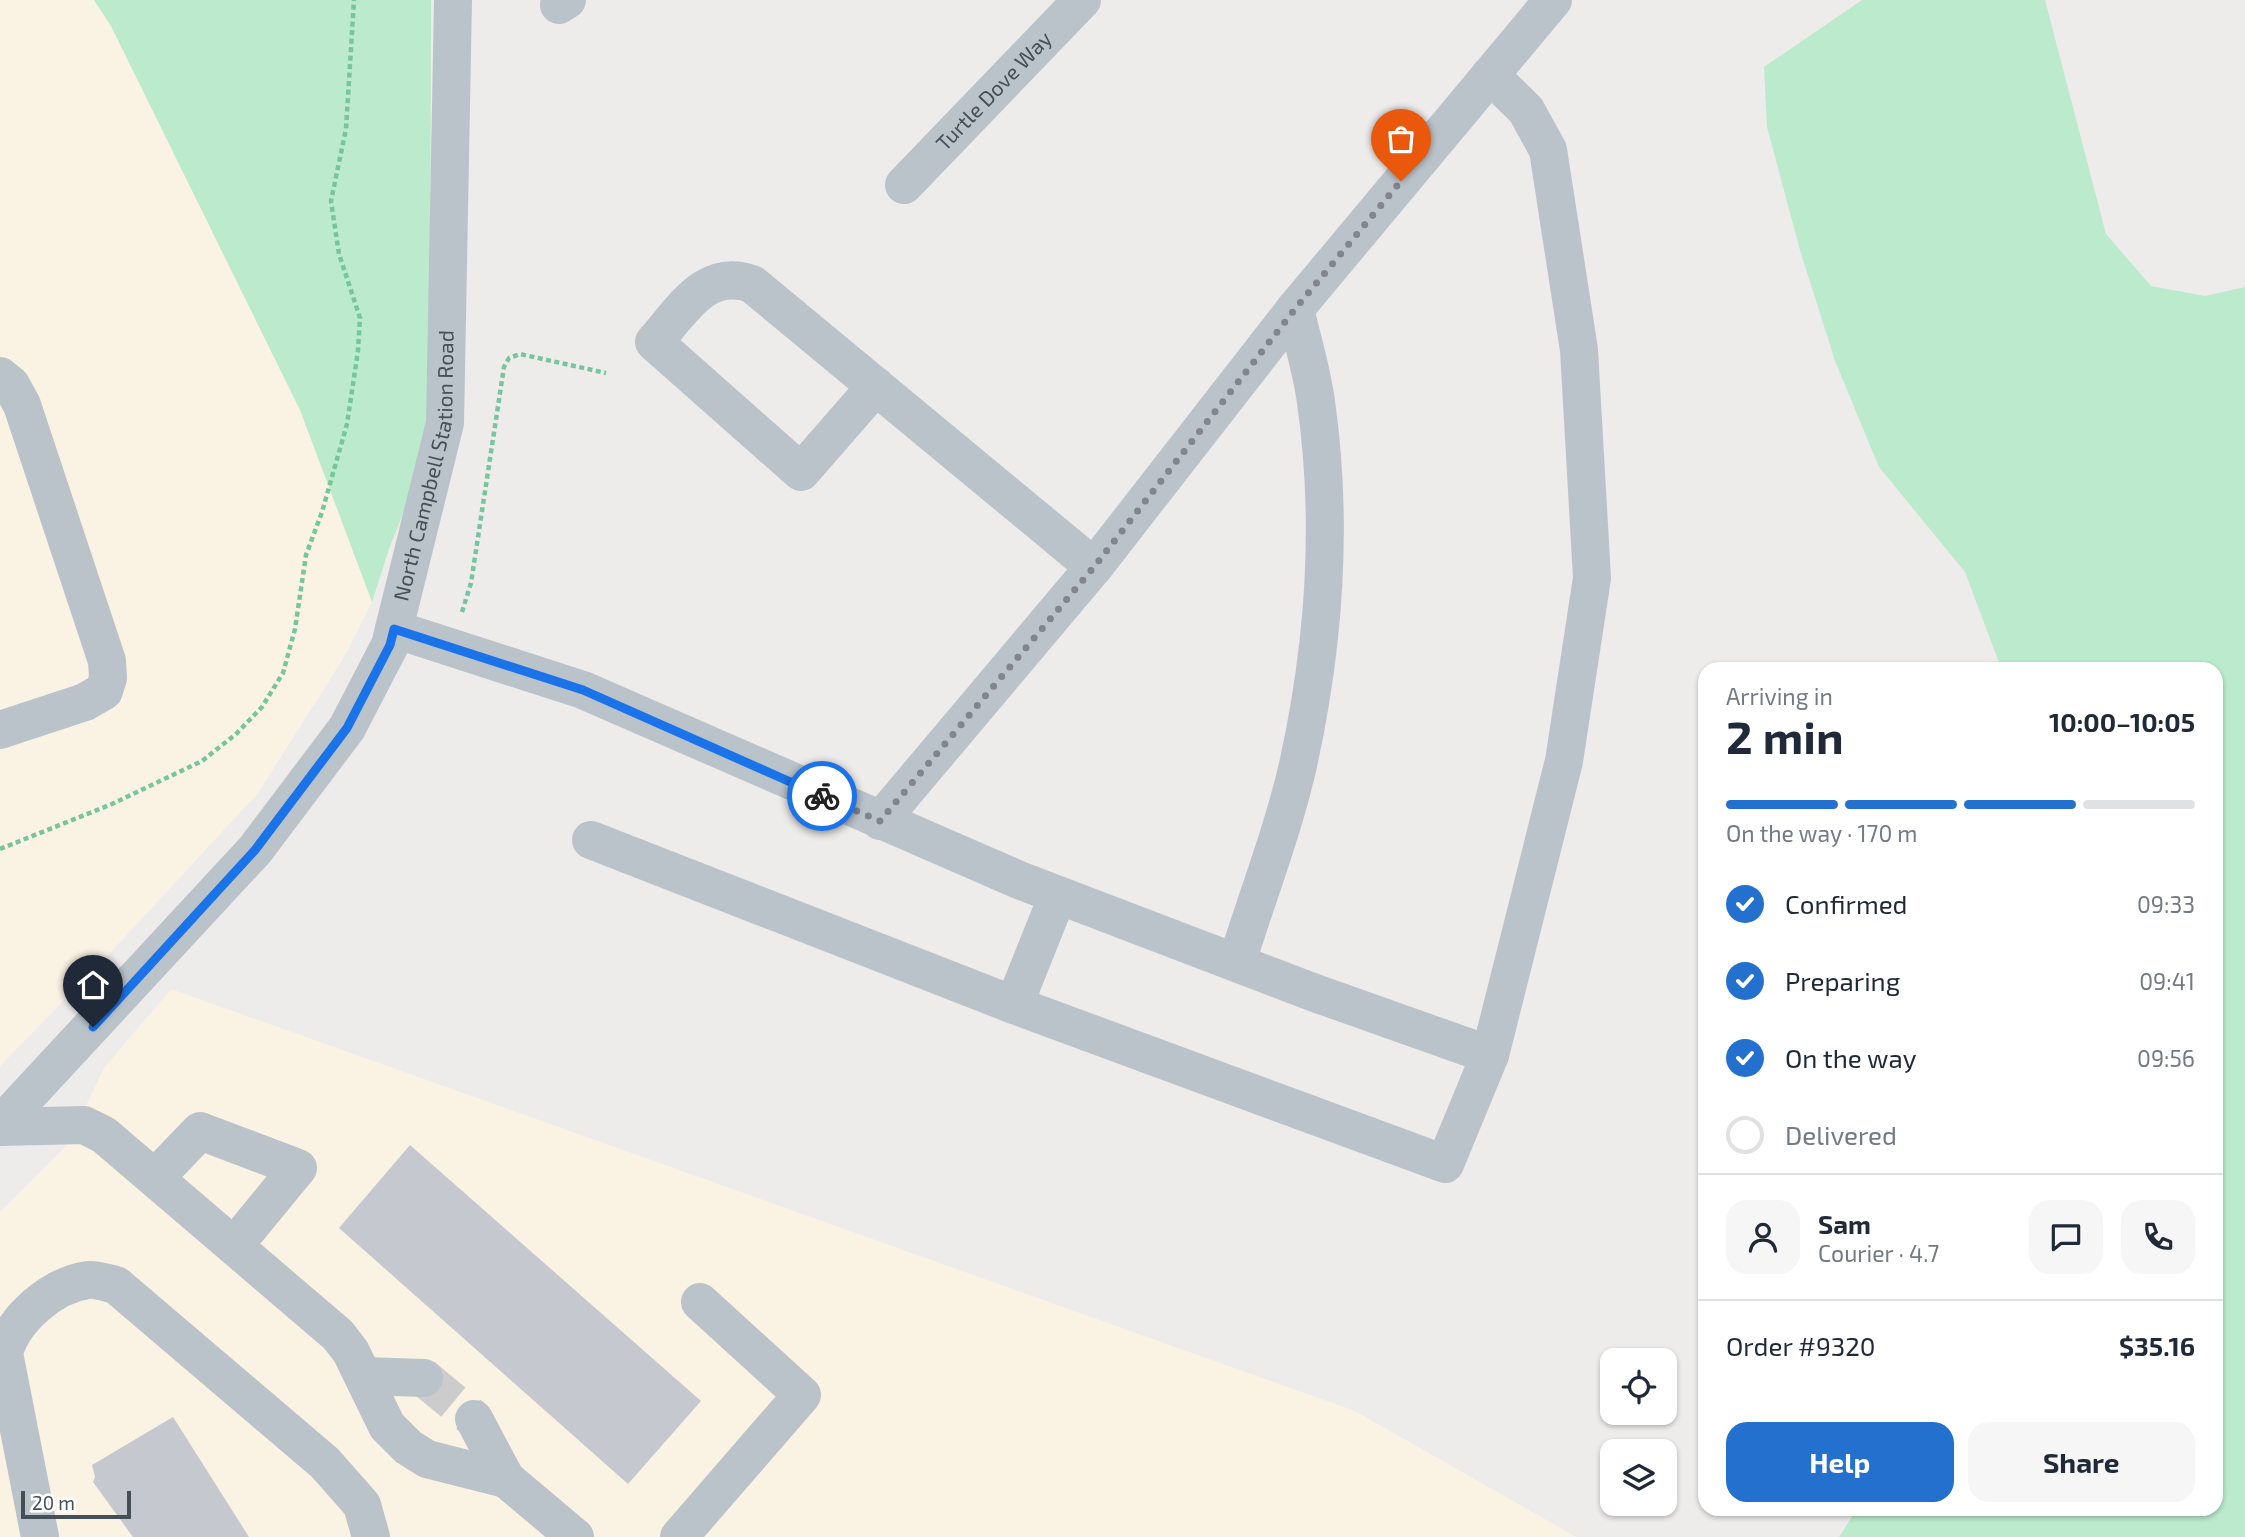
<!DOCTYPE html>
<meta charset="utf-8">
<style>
:root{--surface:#fff;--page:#f6f6f7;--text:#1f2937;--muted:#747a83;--line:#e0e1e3;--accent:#2470cf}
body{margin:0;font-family:"Exo 2",sans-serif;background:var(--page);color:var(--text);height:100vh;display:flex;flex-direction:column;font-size:26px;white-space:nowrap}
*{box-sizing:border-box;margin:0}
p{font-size:23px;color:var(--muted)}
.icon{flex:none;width:38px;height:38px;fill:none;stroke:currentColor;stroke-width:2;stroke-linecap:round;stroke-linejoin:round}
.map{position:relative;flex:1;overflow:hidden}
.details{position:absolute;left:1698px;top:662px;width:525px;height:854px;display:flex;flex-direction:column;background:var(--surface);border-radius:21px;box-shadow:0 2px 5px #0004}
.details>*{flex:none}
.controls{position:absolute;left:1600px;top:1348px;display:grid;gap:14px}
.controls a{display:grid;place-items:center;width:77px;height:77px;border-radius:14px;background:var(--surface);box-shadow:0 2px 5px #0004;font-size:35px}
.scale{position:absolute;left:21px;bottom:18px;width:110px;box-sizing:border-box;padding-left:7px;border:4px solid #454f57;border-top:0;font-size:19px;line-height:24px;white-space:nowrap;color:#454f57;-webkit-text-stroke:5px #fff;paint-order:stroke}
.pin{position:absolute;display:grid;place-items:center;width:60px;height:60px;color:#fff;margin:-72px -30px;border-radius:50% 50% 50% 0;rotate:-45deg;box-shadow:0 0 7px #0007}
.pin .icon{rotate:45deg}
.courier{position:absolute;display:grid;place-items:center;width:70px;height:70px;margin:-35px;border:5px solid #1a73e8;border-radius:50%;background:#fff;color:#222;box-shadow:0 2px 9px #0007}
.overview em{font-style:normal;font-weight:700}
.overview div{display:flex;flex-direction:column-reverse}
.overview{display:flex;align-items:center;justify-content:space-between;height:119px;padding:0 28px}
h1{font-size:46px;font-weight:700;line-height:52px}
.bar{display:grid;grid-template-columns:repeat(4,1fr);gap:10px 7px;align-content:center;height:84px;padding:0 28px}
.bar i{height:9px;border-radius:5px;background:var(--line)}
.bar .active{background:var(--accent)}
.bar p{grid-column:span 4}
.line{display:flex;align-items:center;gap:18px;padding:0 28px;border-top:2px solid var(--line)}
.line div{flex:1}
.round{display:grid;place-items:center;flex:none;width:74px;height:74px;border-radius:21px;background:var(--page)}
ol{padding:0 28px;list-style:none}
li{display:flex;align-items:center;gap:21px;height:77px}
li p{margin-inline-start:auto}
li .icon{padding:7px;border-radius:50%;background:var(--accent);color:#fff;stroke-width:4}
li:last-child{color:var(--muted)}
li i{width:38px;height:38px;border:4px solid var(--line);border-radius:50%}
.button{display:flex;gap:14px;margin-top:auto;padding:14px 28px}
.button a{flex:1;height:80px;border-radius:21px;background:var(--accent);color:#fff;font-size:28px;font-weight:700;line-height:80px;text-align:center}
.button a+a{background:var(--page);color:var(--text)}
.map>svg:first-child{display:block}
.commercial{fill:#faf3e4}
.green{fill:#bbeacd}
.building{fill:#c5c8ce}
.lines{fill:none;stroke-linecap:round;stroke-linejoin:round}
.minor-tunnel{stroke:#cccccd;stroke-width:38;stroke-dasharray:38 19;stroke-linecap:butt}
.path{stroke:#76c59d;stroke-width:4.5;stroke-dasharray:5 3.5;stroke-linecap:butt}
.minor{stroke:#bac3ca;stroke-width:38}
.done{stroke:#80868b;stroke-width:7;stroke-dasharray:0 12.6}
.route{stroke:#1a73e8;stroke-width:9}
.labels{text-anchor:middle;stroke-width:5;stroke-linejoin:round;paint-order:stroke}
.street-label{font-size:21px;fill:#454f57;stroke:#fff}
</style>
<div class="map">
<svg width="2245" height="1537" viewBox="0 0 2245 1537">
<rect width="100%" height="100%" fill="#eeebeb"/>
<g class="commercial">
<polygon points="0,0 94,0 111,26 300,410 372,602 346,654 258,793 110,953 0,1066"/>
<polygon points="171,989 1355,1411 1576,1537 0,1537 0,1212 68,1144 104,1068"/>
</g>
<g class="green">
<polygon points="94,0 431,0 430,404 416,482 390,546 372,602 300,410 111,26"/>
<polygon points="1862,0 2045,0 2106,234 2151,286 2205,296 2245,287 2245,1537 1839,1537 1857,1509 2216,1508 2216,668 2001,668 1965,572 1879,467 1835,361 1800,250 1767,127 1764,67"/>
</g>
<g class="building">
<polygon points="410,1145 701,1401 628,1484 339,1228"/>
<polygon points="173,1417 249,1537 133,1537 93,1482 95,1477 92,1465"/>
</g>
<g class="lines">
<polyline class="minor-tunnel" points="424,1378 474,1419"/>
<g class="path">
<polyline points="462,612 471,583 504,367 509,358 520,354 606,373"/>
<polyline points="0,849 112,804 202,761 236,734 262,707 283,673 295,629 306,555 322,512 347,424 358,351 360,318 339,254 331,201 346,129 354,0"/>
</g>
<g class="minor">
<polyline points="559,5 567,0"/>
<polyline points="1490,75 1526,110 1548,150 1579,350 1592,578 1564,761 1490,1055"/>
<path id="s1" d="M904,185L1082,0"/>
<polyline points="0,376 11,385 22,405 107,661 108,678 104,691 85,702 0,730"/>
<path d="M876,386L801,472L654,342C682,311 705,267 752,284L1094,567L880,821"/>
<polyline points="1094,567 1295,309 1553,0"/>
<polyline points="394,629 583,690 1019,880 1315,993 1490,1055 1445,1164 1014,1005 1058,895"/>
<polyline points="591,840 1014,1005"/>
<path d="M1237,962C1257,897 1283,831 1298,765C1324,647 1333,522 1316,402C1312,371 1302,339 1295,309"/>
<path id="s2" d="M0,1125L255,850L347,728L390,645L445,423L453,0"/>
<polyline points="0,1127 84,1125 104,1135 338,1335 351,1352 387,1426 408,1447 427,1459 506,1479 575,1537"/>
<polyline points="155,1178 200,1131 298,1168 234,1246"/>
<polyline points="363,1376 424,1378"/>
<polyline points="474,1419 506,1479"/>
<path d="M40,1537L4,1353C13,1319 52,1285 88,1280C96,1279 107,1283 116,1285L325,1463L362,1505L371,1537"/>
<polyline points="679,1537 802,1395 700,1302"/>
</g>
</g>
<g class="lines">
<polyline class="done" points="822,796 880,821 1094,567 1295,309 1401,181"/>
<polyline class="route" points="93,1027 255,850 347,728 390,645 394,629 583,690 822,796"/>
</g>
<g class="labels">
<g class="street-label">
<text dy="7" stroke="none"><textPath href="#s1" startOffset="130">Turtle Dove Way</textPath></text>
<text dy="7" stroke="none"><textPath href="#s2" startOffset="805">North Campbell Station Road</textPath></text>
</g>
</g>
</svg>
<div class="controls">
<a><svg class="icon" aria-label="locate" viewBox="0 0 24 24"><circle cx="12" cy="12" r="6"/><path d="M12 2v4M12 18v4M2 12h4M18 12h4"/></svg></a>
<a><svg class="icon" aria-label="layers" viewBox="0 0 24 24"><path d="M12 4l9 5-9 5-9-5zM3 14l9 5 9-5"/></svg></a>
</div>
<div class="scale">20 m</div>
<div class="pin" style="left:1401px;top:181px;background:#ea580c"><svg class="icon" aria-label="bag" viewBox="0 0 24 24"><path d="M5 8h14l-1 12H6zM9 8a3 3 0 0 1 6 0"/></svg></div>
<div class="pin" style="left:93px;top:1027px;background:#1f2937"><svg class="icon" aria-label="home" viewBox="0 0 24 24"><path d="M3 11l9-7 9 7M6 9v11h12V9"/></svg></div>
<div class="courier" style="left:822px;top:796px"><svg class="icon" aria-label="bike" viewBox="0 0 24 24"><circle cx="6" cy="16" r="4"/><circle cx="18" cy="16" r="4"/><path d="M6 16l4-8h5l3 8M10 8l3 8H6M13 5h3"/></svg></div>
<section class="details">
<div class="overview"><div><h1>2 min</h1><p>Arriving in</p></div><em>10:00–10:05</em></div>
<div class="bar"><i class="active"></i><i class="active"></i><i class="active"></i><i></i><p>On the way · 170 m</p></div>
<ol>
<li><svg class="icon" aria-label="check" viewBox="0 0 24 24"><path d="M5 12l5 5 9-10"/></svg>Confirmed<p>09:33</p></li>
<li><svg class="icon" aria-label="check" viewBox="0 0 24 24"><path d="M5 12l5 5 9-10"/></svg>Preparing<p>09:41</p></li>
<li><svg class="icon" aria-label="check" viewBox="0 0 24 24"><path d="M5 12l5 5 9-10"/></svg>On the way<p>09:56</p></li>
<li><i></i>Delivered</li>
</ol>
<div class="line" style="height:126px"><a class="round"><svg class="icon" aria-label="person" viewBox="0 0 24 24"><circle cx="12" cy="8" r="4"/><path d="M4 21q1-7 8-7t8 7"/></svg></a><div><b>Sam</b><p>Courier · 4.7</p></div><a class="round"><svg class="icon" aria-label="chat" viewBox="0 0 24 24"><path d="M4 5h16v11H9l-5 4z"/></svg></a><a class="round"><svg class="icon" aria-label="phone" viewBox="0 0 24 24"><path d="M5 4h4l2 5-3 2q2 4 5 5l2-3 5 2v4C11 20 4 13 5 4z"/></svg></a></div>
<div class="line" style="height:91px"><div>Order #9320</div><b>$35.16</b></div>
<div class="button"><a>Help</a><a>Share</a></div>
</section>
</div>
